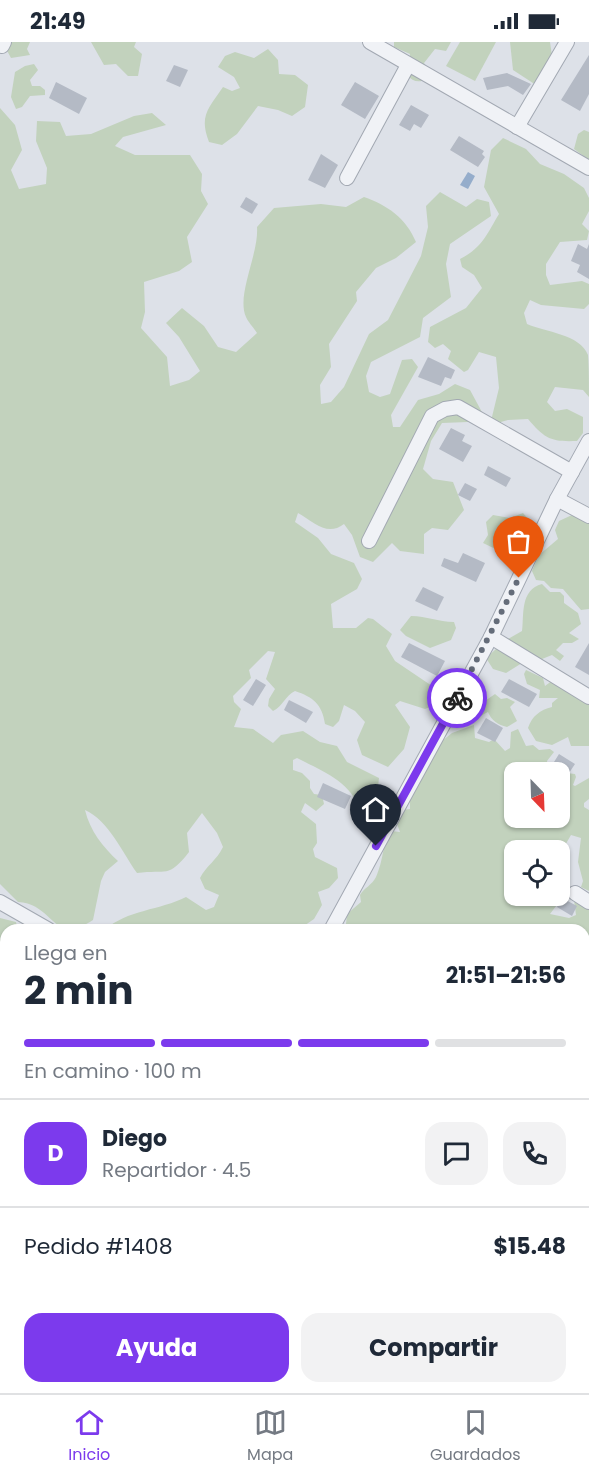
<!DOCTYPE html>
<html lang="es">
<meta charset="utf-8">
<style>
:root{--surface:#fff;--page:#f2f2f3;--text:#1f2937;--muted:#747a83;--line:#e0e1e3;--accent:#7c3aed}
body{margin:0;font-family:Poppins,sans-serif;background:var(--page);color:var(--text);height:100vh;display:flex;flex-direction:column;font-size:22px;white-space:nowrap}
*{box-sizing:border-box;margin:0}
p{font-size:20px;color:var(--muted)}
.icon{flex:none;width:33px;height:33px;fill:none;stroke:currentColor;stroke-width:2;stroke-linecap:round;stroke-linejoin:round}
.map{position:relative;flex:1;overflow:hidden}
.sheet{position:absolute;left:0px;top:882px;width:590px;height:470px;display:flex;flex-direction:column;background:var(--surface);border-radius:18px 18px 0 0;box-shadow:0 2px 4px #0004}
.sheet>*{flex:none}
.needle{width:39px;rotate:157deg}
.tools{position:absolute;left:504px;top:720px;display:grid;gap:12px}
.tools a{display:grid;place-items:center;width:66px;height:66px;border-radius:12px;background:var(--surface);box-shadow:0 2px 4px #0004;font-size:30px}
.pin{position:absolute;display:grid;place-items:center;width:51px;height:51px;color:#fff;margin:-62px -26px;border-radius:50% 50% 50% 0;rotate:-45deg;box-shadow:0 0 6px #0007}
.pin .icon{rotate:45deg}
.courier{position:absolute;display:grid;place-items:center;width:60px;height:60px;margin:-30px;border:4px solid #7c3aed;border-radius:50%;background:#fff;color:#222;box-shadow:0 2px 8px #0007}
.head em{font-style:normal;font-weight:700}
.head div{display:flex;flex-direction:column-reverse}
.head{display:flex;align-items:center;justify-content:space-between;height:102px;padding:0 24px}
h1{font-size:39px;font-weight:700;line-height:45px}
.bar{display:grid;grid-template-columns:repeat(4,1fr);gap:9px 6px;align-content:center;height:72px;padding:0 24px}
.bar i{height:8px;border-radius:4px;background:var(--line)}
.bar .active{background:var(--accent)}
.bar p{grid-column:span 4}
.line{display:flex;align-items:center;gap:15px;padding:0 24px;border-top:2px solid var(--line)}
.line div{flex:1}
.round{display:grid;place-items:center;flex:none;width:63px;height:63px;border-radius:18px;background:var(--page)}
.button{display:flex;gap:12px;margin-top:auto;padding:12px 24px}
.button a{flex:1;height:69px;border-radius:18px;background:var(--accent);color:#fff;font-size:24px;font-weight:700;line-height:69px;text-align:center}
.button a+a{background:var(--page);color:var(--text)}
.status{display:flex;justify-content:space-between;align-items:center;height:42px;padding:0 30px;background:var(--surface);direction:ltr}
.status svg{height:16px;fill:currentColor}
.menu{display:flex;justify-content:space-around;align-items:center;height:84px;border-top:2px solid var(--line);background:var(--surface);font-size:16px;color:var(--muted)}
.menu a{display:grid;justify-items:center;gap:3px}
.menu .active{color:var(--accent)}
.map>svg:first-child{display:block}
.green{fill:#c2d2bd}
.water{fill:#95adcb}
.building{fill:#b4bac5}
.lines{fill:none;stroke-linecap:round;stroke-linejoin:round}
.minor-casing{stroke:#a2a8b2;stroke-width:16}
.minor{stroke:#f0f2f6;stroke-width:14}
.done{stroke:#656d7a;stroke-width:6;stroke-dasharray:0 10.8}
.route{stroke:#7c3aed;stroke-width:8}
</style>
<div class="status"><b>21:49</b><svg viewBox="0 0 49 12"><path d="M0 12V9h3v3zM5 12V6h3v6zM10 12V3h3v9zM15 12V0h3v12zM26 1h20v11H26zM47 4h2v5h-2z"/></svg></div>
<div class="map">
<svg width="589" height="1351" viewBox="0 0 589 1351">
<rect width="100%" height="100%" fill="#dde1e8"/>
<g class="green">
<polygon points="7,0 30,0 27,7 30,13 11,16 4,3"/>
<polygon points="91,0 136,0 134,5 142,12 138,34 128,34 116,22 104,23"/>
<path d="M394,0H451L446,9L435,7L424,21L429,29L427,37C419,41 413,40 407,33L410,12L394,5Z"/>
<polygon points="460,0 496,0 475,39 446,24"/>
<polygon points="510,0 550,0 552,14 536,43 513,28"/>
<path d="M268,7L278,18L279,32L295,33L308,43L305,65L292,74L278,68L258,64L237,92L222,103L209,100C199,74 208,67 223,45L232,49L240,46L234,35L218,25L225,14L235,10L254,16Z"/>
<polygon points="34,22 38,28 30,38 32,44 40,44 45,48 45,53 30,54 22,65 16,67 11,55 15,30 25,24"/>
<path d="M0,66L15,83L22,108L11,128L19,147L46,142L47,126L36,99L37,79L60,80L66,94L91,92L134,74L152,71L166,83L123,95L115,104L135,113H190L202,132L201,149L208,162L187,195L192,220L179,229L144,240L145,270L141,286L167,315L170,344L189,338L200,329L179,295L166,281L182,266L204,284L218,305L236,310L257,291C254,286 248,280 246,275C236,253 259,212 257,185L274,166L321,162L346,165L364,155C387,163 406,176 416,200L396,216L376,226L356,250L357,259L329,302L331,325L320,343L321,362L331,360L344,345L369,292L388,278L421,214L428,185L426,164L440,150L466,165L477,157L489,160L491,174L450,202L446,222L451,255L423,276L420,295L371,320L366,334L369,350L380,355L390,352L402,318L412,317L418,325L391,373L393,385H400L418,358L439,352L455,342L470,348L483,372L468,380L442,381L431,399L423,427L433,437L453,440L464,468L448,488L432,486L424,492V512L400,509L392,501L373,520L360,515L352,493L344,482C327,495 314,480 298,471L295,480L318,496L331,512L354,521L362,537L357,547L331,562L333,586H356L368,576L373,577L392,592L386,604L395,619L438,648L437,662L425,667L400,659L395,663L410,685L404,707L388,725L362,713L357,698L365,680L355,669L344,663L339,679L333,685L325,682C322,662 313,655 295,649C285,654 283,664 273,669L268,664L269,657L275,647L266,637L275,610L268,609L249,628L251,636L233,654L234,660L241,667L234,685L253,687L273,701L281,693L303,689L320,700L337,704L347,720L379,736L377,754L371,770L361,768C348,738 324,730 297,716L293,718V728L302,731L310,739V746L314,752L322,753L324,762L316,769L305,761L301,770L316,782L317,801L313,807L315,815L337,826L338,836L329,846L318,850L322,863L314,877L298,888H105C126,868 161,868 186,855L206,868L214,865L219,853L205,847L200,836C206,824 217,818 223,805L217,791L202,771L187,791L189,810C168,837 167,827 137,831C122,810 109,779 85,768C90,789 103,805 118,819L105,830L101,839L93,878C52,905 55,862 18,860L0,842Z"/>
<polygon points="584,88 589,90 589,118 574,107 578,92"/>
<path d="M503,96L526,107L540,122L564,132L584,146L589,156V169L582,182L589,189L587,198L560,200L546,222V233L550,243L582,239L589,242V262L584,267L541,263L530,258L524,271L527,282C545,290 580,292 588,313C589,324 589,344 589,355L583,348L555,345L547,360L555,369L567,367L583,375V391L577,399C551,400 545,397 528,377L508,378L490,383L499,346L496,315L479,310L468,328L464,330L448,317L451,309L443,302L435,306L428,300L430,285L466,266L482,246L474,233L462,225L460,217C482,206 487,192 499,172L484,145L491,108Z"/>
<polygon points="523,471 530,479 531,486 512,497 516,517 483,501 488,493 486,480 493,473 510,476"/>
<polygon points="572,473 589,480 589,567 581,568 563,547 551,546 544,539 536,538 532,529 539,513 558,497 555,488 559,479"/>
<path d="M542,542L550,550H560L564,554V561L578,571L581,582L569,591L579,597L572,601H563L556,608L564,614L560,619L552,613L542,617L541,620L522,621L506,631L493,627L486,616L506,598L522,589C524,572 520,548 542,542Z"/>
<path d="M411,574C427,574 438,580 454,580L456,586L451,598L430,606L406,594L400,588Z"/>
<path d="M526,628L543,636L545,644L553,638L570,648L580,658H589V704H571L568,695L552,703L536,699L528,686C532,674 540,668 552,665V661L558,656H539L540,648L527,642L524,632Z"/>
<path d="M473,652L485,659L495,652L501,657L507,656L515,660L510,665L517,679L507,685C498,683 491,678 488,670L463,683L450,676L468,653Z"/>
<path d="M474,683L475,696L489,700L494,697L505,709L510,706L511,690L518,687L526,704L533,703L539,708L550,707L554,710L547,719L549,730H514V776H560V734L566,731L575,732L576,735L573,743L575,744L589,736V757L584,761V765L589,768V849L581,845L583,839L578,820L581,796L571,793L560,812V808H514V854H560V837L569,842V847L550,872L569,876L576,873L574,858L589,853V923H584V888H538L539,884L535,888H338L346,882L347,872L361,860L360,853C364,846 372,843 376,835C384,817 381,807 391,789L400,790L397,782L402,768L410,767V756L442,699L452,691Z"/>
<polygon points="0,876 16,880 18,888 6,888 6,938 0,940"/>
<polygon points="584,969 589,969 589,1009 584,1010"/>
<polygon points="589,1029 589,1112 584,1115 584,1038"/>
<polygon points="0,1051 6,1053 6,1084 0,1085"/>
<polygon points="589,1126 589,1161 584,1166 584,1132"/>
<path d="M584,1207C589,1220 589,1248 584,1259Z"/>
<polygon points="2,1303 6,1304 6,1339 2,1340 0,1306"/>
<polygon points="584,1305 589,1305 589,1351 479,1351 472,1346 584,1346"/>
<polygon points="88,1346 110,1346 115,1351 84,1351"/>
<polygon points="196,1346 294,1346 289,1351 232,1351 225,1346 218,1351"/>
<polygon points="355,1346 442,1346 446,1348 446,1351 345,1351"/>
</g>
<polygon class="water" points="468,130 475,134 468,147 460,143"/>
<g class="building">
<polygon points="589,13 589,52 580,69 561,58"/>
<polygon points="174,23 188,28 180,45 166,39"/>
<polygon points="507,31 531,42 523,53 508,44 487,48 483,36"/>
<polygon points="56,40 87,56 79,72 49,56"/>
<polygon points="355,40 379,54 365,77 341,63"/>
<polygon points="411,63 429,73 421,86 414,82 410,89 399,83"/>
<polygon points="459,94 484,109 482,112 485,115 478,125 450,108"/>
<polygon points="321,112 338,123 325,146 308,138"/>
<polygon points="246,155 258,162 252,172 240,165"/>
<polygon points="578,202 587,207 589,202 589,237 577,230 580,223 571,219"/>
<polygon points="428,315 455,328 451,337 445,335 441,344 418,335"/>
<polygon points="451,386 465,393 462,399 472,404 463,420 439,407"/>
<polygon points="488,424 511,436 506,445 484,433"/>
<polygon points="465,441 477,447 470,459 458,453"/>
<polygon points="463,511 485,521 476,540 441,524 444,516 458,521"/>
<polygon points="423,545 444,555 437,569 415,559"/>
<polygon points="409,601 445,619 437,634 401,615"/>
<polygon points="589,601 589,633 575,625"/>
<polygon points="256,637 266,643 253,664 243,658"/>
<polygon points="509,637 537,652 529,665 501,650"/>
<polygon points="289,658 313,670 306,681 284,668"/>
<polygon points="486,676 503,686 495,700 477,691"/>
<polygon points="559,712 575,722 565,737 560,730 549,728"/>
<polygon points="323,741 351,754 345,767 317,755"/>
<polygon points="562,856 577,864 572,874 557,865"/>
</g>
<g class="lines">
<defs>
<g id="minor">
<polyline points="370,0 589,126"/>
<polyline points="2,4 4,0"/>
<polyline points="517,85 567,0"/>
<polyline points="347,136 408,23"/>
<polyline points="557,457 589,474"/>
<polyline points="369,499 432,374 445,367 458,365 572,430"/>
<polyline points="491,595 589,655"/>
<polyline points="575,851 589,860"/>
<polyline points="0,860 49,888"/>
<polyline points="331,888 491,595 557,457 589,399"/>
<polyline points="584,1025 589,1015"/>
<polyline points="0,1123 6,1127"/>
<polyline points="584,1190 589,1193"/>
<polyline points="456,1346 466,1351"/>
<polyline points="76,1351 79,1346"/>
</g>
</defs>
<use href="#minor" class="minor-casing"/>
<use href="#minor" class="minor"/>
</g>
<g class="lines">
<polyline class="done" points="457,656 519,536"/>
<polyline class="route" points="376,804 457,656"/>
</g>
</svg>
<div class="tools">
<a><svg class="needle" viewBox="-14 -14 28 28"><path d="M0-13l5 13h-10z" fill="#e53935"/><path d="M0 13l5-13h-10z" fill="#747a83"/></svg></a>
<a><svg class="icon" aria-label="locate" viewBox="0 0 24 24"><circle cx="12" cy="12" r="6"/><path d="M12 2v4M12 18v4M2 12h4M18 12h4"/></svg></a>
</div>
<div class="pin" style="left:519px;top:536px;background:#ea580c"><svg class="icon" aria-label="bag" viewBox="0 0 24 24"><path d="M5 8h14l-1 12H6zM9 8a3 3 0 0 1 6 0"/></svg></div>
<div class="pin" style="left:376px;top:804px;background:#1f2937"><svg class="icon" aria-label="home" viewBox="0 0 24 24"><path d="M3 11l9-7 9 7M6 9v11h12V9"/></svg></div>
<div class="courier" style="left:457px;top:656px"><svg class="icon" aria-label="bike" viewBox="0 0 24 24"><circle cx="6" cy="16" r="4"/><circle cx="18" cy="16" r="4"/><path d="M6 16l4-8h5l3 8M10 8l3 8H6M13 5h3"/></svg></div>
<section class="sheet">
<div class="head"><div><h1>2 min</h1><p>Llega en</p></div><em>21:51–21:56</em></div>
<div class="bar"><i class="active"></i><i class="active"></i><i class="active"></i><i></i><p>En camino · 100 m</p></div>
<div class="line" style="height:108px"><b class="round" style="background:var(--accent);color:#fff">D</b><div><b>Diego</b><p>Repartidor · 4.5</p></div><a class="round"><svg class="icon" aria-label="chat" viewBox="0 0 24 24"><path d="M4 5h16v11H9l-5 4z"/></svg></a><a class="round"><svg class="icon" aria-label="phone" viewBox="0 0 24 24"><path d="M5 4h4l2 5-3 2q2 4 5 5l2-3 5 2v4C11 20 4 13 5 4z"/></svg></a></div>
<div class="line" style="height:78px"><div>Pedido #1408</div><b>$15.48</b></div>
<div class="button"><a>Ayuda</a><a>Compartir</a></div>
</section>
</div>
<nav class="menu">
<a class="active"><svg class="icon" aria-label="home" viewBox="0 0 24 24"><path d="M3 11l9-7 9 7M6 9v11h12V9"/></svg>Inicio</a>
<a><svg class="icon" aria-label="map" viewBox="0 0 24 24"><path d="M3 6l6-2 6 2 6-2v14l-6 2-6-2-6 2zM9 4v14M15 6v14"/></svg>Mapa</a>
<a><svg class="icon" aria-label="saved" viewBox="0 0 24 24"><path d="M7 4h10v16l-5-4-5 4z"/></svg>Guardados</a>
</nav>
